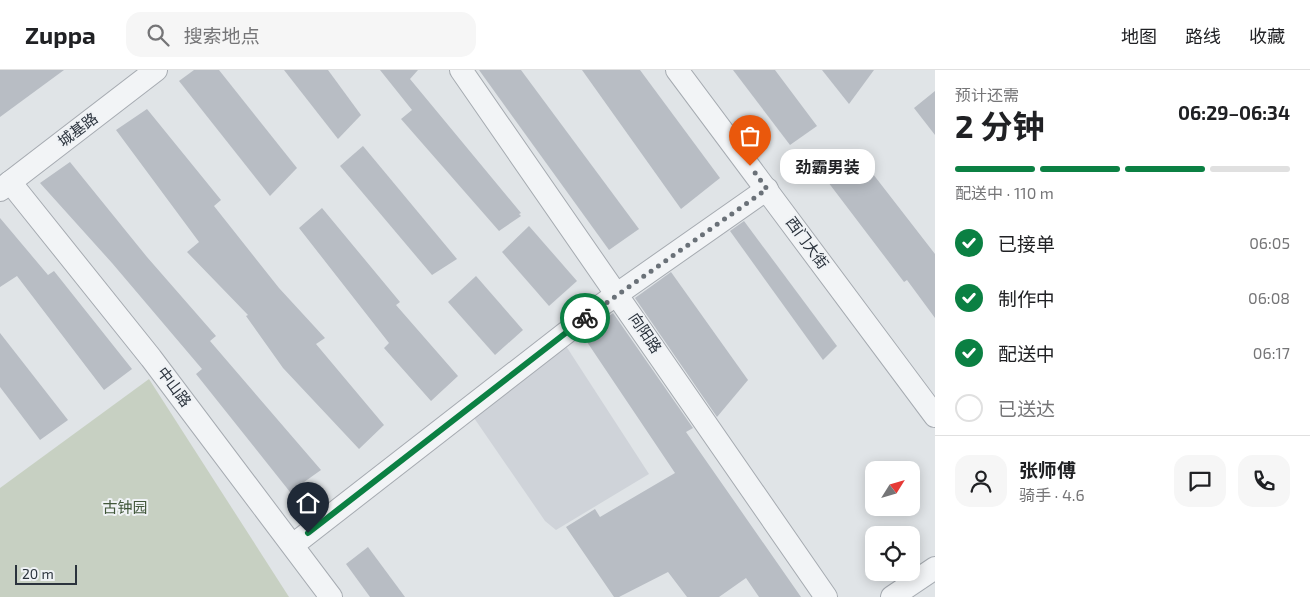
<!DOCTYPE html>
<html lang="zh">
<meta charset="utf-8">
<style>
:root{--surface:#fff;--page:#f6f6f6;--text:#202124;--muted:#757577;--line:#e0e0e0;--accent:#0b8043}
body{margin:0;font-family:"Exo 2","Noto Sans SC",sans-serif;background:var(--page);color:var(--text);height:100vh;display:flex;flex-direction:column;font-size:19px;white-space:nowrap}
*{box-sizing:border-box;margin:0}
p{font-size:16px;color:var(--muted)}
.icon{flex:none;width:28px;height:28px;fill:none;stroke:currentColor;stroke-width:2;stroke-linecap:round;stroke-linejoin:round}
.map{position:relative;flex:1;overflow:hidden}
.sheet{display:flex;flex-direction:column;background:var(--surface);width:375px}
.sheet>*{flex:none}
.needle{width:32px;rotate:53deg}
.controls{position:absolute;left:865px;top:391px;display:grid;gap:10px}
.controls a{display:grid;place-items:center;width:55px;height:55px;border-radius:10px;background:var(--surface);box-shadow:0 2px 12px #0003;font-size:25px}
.scale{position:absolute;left:15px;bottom:12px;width:62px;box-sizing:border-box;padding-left:5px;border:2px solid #2b333d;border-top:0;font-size:14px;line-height:18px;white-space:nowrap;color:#2b333d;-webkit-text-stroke:4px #eff2f5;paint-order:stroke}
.pin{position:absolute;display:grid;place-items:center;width:42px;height:42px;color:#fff;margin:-51px -21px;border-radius:50% 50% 50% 0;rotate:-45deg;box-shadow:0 0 5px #0007}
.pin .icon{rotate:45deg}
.courier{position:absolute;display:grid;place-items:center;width:50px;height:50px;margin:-25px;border:4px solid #0b8043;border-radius:50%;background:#fff;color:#222;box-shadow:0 1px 6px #0007}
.bubble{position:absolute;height:35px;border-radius:15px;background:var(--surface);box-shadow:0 2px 12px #0003;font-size:16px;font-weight:700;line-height:35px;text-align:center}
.head em{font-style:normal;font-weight:700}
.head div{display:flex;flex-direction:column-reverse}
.head{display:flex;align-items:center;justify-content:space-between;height:85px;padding:0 20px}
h1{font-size:32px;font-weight:700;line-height:38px}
.bar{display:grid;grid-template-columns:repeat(4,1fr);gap:8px 5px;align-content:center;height:60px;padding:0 20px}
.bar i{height:6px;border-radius:4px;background:var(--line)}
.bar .active{background:var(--accent)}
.bar p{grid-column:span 4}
.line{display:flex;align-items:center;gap:12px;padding:0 20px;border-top:1px solid var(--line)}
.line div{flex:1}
.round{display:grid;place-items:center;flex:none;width:52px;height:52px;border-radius:15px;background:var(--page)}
ol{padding:0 20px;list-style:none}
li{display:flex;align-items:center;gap:15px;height:55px}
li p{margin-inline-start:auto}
li .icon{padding:5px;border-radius:50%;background:var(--accent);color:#fff;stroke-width:4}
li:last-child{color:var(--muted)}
li i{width:28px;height:28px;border:2px solid var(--line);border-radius:50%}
header{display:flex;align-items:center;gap:30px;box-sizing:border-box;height:70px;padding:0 25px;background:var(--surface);border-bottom:1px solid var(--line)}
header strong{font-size:24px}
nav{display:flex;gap:28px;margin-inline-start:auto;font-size:18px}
.search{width:350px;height:45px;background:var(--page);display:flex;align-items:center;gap:12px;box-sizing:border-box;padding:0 18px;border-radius:15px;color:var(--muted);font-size:19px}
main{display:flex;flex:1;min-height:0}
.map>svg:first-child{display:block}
.built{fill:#cfd3d9}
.green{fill:#c7d0c2}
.building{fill:#b8bdc4}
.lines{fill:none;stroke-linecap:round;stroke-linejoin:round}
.minor-casing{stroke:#a6abb1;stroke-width:24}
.minor{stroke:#f2f4f6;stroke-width:22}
.done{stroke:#6a7178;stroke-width:5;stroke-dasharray:0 9}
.route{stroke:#0b8043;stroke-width:6}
.labels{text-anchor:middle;stroke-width:4;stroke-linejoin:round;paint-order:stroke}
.street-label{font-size:15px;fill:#2b333d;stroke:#eff2f5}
.park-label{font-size:15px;fill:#41573a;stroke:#eff2f5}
</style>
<header>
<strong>Zuppa</strong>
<div class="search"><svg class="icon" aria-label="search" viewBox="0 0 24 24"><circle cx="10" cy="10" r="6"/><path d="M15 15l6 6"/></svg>搜索地点</div>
<nav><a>地图</a><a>路线</a><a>收藏</a></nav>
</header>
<main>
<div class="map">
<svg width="935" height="527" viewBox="0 0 935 527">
<rect width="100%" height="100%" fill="#e0e4e7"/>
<polygon class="built" points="566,276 649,404 556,460 545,451 472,345"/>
<polygon class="green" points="149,309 289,527 0,527 0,418"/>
<g class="building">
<polygon points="0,0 64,0 0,47"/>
<polygon points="194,0 219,0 297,98 270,126 179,11"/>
<polygon points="284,0 328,0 361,45 338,69"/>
<polygon points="380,0 418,0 410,9 521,143 519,144 521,146 499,161 401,49 412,40"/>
<polygon points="479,0 521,0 639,159 609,180"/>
<polygon points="582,0 640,0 720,108 681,139"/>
<polygon points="733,0 775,0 817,56 790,75"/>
<polygon points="822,0 874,0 849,34"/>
<polygon points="935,21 935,65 914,38"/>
<polygon points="147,39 221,130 214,136 279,218 325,268 316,274 384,355 359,379 283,298 246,246 248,245 187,182 199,172 116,60"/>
<polygon points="363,76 457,189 432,205 340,96"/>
<polygon points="859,86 935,184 935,248 907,210 904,212 828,112"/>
<polygon points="70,92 147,187 216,266 210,271 321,400 290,422 196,304 202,299 112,193 40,113"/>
<polygon points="322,138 400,232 396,235 458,306 431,331 384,278 389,273 299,158"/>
<polygon points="0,148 48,205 54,201 132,299 104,320 17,206 0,217"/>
<polygon points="744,151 837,276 823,290 730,161"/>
<polygon points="529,156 577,211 549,236 502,182"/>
<polygon points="671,202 748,310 717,347 635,228"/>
<polygon points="476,206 523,260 495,285 448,232"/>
<polygon points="613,243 693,358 686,362 801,527 759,527 746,508 719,527 687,527 668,502 619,527 614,527 566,457 595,439 600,447 675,403 583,266"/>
<polygon points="0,263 68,350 40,370 0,317"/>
<polygon points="368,477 405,527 370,527 346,494"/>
</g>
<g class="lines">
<defs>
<g id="minor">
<polyline points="461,0 826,527"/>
<polyline points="677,0 935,346"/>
<polyline points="10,112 151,288 331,527"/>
<polyline points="0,120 156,0"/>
<polyline points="293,475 603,234 767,119"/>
<polyline points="892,527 935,498"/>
</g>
</defs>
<use href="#minor" class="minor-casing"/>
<use href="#minor" class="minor"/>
</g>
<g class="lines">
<polyline class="done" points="585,248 767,119 750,96"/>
<polyline class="route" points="308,463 585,248"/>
</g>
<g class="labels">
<g class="street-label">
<text transform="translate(78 60) rotate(-37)" y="5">城基路</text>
<text transform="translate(807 173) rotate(54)" y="5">西门大街</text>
<text transform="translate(645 263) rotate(56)" y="5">向阳路</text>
<text transform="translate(174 317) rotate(53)" y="5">中山路</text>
</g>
<g class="park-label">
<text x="125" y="443">古钟园</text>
</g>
</g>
</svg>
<div class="controls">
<a><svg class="needle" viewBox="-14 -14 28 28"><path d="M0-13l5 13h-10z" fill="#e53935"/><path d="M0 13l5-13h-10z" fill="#757577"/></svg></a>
<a><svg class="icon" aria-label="locate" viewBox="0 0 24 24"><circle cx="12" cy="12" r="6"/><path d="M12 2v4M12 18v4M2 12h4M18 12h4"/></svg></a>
</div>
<div class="scale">20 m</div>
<div class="pin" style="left:750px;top:96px;background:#ea580c"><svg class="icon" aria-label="bag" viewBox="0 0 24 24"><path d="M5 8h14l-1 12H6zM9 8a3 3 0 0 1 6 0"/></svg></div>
<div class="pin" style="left:308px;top:463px;background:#1f2937"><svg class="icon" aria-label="home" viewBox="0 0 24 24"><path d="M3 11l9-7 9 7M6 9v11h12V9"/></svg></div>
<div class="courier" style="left:585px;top:248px"><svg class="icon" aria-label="bike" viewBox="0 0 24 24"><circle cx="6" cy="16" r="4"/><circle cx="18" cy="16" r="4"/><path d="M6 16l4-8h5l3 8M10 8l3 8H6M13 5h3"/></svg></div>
<div class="bubble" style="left:780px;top:79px;width:95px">劲霸男装</div>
</div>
<section class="sheet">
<div class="head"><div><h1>2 分钟</h1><p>预计还需</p></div><em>06:29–06:34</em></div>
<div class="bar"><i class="active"></i><i class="active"></i><i class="active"></i><i></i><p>配送中 · 110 m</p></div>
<ol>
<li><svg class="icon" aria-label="check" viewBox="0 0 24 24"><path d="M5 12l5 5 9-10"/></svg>已接单<p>06:05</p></li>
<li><svg class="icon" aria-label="check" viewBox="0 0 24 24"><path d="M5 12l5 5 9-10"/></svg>制作中<p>06:08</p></li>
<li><svg class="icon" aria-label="check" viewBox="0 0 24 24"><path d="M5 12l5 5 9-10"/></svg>配送中<p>06:17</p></li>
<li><i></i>已送达</li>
</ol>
<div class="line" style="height:90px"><a class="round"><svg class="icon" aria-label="person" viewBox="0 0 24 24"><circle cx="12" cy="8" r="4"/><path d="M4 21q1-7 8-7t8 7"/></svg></a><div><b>张师傅</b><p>骑手 · 4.6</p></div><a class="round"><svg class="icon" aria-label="chat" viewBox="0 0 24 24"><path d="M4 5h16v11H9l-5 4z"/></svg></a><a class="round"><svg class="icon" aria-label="phone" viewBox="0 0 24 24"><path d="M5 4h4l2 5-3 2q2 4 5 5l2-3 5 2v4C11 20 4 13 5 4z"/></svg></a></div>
</section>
</main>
